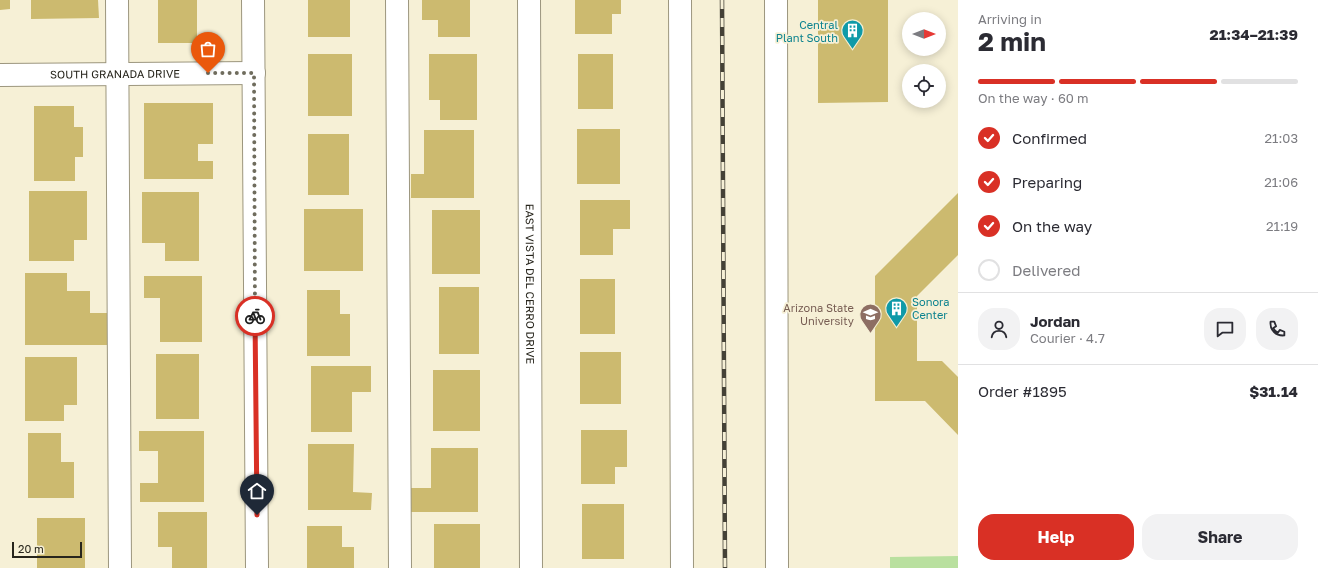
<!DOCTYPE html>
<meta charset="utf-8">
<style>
:root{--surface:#fff;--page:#f2f2f3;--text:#2b2b33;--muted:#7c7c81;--line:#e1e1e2;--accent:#d93025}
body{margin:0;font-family:"Golos Text",sans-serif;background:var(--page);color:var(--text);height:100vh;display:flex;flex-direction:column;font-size:15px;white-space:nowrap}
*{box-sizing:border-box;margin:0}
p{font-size:13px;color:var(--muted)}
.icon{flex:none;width:22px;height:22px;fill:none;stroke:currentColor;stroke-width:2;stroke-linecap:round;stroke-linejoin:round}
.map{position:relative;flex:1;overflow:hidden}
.details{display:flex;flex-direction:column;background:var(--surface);width:360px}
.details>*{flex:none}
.needle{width:26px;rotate:90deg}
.fabs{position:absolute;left:902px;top:12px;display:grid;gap:8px}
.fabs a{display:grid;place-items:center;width:44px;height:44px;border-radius:50%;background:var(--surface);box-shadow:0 2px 10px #0003;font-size:20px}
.scale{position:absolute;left:12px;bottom:10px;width:70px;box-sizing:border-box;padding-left:4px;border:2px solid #27251c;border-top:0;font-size:11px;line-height:14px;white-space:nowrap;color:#27251c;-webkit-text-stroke:3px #f6f0d6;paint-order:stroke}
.pin{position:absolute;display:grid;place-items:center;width:34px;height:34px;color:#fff;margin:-41px -17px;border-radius:50% 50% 50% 0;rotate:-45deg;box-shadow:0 0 4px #0007}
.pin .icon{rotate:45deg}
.courier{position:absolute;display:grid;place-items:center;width:40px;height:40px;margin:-20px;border:3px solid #d93025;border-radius:50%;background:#fff;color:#222;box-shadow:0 1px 5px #0007}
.head em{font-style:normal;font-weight:700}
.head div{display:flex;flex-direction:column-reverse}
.head{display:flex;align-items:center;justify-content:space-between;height:68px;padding:0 20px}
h1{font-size:26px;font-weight:700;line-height:30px}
.bar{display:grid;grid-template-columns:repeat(4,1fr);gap:6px 4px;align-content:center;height:48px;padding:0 20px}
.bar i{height:5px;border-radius:3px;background:var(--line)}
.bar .active{background:var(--accent)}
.bar p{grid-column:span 4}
.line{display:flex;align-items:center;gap:10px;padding:0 20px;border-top:1px solid var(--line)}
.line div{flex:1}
.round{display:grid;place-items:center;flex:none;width:42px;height:42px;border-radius:16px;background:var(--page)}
ol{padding:0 20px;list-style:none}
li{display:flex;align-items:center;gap:12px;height:44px}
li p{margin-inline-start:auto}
li .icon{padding:4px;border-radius:50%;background:var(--accent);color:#fff;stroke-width:4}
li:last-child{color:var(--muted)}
li i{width:22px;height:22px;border:2px solid var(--line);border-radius:50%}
.action{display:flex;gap:8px;margin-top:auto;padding:8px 20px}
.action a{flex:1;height:46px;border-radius:16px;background:var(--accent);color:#fff;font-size:16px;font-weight:700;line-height:46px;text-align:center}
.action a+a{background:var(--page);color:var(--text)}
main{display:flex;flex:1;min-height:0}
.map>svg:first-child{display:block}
.pitch{fill:#b9e09f}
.building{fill:#ccba6f}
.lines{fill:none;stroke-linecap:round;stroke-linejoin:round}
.minor-casing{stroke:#9c967e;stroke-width:24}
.minor{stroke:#fff;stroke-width:22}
.rail-casing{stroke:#444136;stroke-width:4.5}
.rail{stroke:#f6f0d6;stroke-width:3;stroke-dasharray:9;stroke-linecap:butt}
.done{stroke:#6f6c5d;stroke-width:4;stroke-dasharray:0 7.2}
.route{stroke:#d93025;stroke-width:5}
.labels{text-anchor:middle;stroke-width:3.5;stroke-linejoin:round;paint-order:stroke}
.culture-label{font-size:11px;fill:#0d838f;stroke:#f6f0d6;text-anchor:end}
.street-label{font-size:11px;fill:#27251c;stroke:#f6f0d6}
.education-label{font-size:11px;fill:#785e54;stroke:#f6f0d6;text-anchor:end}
</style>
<main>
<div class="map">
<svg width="958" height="568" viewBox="0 0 958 568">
<rect width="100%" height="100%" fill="#f6f0d6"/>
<polygon class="pitch" points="958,556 958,568 890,568 890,557"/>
<g class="building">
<polygon points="0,0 10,0 10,9 0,10"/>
<polygon points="31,0 98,0 99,18 31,19"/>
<rect x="158" y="0" width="39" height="43"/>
<rect x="308" y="0" width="42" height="37"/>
<polygon points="422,0 470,0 470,37 438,37 438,20 422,20"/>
<polygon points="575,0 621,0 621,14 612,14 612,34 575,34"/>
<polygon points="818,0 888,0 888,102 818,103"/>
<rect x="308" y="54" width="44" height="62"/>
<polygon points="429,54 477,54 477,120 440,120 440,100 429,100"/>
<rect x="578" y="54" width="35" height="55"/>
<polygon points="144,103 213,103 213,144 198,144 198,161 213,161 213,179 144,179"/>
<polygon points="34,106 74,106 74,127 83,127 83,157 75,157 75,181 34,181"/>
<rect x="577" y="129" width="43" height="55"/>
<polygon points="424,130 474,130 474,198 411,198 411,174 424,174"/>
<rect x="308" y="134" width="41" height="61"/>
<polygon points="29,191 87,191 87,240 74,240 74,261 29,261"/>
<polygon points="142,192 199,192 199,261 165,261 165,243 142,243"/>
<polygon points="958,193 958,255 917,296 917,361 942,361 958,377 958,435 925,401 875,401 875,276"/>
<polygon points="580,200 630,200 630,229 613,229 613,255 580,255"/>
<rect x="304" y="209" width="59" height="62"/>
<rect x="432" y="210" width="48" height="64"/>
<polygon points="25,273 67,273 67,291 90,291 90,313 108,313 108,345 25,345"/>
<polygon points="144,276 202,276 202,342 160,342 160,298 144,298"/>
<rect x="580" y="279" width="35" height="55"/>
<rect x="439" y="287" width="40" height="67"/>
<polygon points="307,290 340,290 340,314 350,314 350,356 307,356"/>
<rect x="580" y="352" width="41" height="52"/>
<rect x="156" y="354" width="43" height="65"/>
<polygon points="25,357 77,357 77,405 64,405 64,421 25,421"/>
<polygon points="311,366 371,366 371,392 352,392 352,432 311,432"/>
<rect x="433" y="370" width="47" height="61"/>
<polygon points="581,430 627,430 627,467 615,467 615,484 581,484"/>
<polygon points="139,431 204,431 204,502 140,502 140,483 158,483 158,451 139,451"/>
<polygon points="28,433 61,433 61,462 74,462 74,498 28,498"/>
<polygon points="308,444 354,444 353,492 372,493 371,510 308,510"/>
<polygon points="431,448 478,448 478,512 411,512 411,488 431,488"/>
<rect x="582" y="504" width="42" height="55"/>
<polygon points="158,512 207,512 207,568 172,568 172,547 158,547"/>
<rect x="37" y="518" width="48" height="50"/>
<rect x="434" y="524" width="46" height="44"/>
<polygon points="307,526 342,526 342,547 354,547 354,568 307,568"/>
</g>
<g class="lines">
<defs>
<g id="minor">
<polyline points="117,0 120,568"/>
<polyline points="253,0 257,568"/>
<polyline points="397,0 400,568"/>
<path id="s1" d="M529,0L531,568"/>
<polyline points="680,0 682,568"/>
<polyline points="776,0 777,568"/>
<path id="s2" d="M0,75L254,73"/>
</g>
</defs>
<use href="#minor" class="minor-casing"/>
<use href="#minor" class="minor"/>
<defs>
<polyline id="rail" points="722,0 725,568"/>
</defs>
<use href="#rail" class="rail-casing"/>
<use href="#rail" class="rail"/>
</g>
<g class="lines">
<polyline class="done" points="208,73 254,73 255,316"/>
<polyline class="route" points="255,316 257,515"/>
</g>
<defs>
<symbol id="building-pin" viewBox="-11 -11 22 30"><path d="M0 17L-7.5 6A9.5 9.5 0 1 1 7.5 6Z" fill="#0f9aa8" stroke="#f6f0d6"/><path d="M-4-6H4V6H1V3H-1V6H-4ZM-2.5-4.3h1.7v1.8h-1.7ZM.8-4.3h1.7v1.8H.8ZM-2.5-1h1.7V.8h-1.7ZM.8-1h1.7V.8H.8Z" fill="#fff"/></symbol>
<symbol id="university-pin" viewBox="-11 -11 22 30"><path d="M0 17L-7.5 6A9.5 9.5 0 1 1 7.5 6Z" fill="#8d6e63" stroke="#f6f0d6"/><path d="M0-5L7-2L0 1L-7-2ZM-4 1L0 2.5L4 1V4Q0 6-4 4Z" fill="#fff"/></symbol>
</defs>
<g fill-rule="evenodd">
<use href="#building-pin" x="840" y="18" width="25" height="34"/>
<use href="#building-pin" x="884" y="296" width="25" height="34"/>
<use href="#university-pin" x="858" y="302" width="25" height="34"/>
</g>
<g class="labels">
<g class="culture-label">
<text x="838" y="29">Central<tspan x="838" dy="13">Plant South</tspan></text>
<text x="912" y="306" text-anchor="start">Sonora<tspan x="912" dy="13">Center</tspan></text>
</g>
<g class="street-label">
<text dy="4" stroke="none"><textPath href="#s2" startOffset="115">SOUTH GRANADA DRIVE</textPath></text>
<text dy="4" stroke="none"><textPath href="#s1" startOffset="284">EAST VISTA DEL CERRO DRIVE</textPath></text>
</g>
<g class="education-label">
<text x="854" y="312">Arizona State<tspan x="854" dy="13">University</tspan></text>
</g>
</g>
</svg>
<div class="fabs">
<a><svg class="needle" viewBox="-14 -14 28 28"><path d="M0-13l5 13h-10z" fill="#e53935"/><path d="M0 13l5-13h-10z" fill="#7c7c81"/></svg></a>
<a><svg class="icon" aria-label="locate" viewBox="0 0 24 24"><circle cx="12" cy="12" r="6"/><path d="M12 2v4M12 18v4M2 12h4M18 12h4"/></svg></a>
</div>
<div class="scale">20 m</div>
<div class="pin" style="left:208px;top:73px;background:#ea580c"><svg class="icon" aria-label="bag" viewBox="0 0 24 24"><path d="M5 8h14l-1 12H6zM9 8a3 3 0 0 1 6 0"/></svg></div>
<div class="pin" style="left:257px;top:515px;background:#1f2937"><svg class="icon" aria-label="home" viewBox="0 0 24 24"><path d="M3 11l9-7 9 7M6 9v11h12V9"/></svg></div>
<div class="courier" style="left:255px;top:316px"><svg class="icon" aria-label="bike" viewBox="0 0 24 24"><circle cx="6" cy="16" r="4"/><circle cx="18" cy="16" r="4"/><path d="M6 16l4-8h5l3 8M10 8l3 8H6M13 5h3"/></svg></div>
</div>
<section class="details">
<div class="head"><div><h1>2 min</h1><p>Arriving in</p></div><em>21:34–21:39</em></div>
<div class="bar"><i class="active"></i><i class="active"></i><i class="active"></i><i></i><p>On the way · 60 m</p></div>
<ol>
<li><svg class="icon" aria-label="check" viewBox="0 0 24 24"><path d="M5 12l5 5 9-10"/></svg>Confirmed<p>21:03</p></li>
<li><svg class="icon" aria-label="check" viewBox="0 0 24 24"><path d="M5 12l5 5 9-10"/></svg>Preparing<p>21:06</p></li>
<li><svg class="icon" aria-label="check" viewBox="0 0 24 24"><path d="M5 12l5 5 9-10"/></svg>On the way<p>21:19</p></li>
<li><i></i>Delivered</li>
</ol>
<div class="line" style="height:72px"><a class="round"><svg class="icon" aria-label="person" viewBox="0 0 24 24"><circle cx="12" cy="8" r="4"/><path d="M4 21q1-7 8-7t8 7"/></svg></a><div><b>Jordan</b><p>Courier · 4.7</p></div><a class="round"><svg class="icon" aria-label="chat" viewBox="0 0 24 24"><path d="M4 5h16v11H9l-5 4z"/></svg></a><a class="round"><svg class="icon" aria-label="phone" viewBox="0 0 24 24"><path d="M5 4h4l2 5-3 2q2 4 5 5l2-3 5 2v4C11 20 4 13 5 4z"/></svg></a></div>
<div class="line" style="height:52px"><div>Order #1895</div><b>$31.14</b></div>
<div class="action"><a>Help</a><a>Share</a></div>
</section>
</main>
